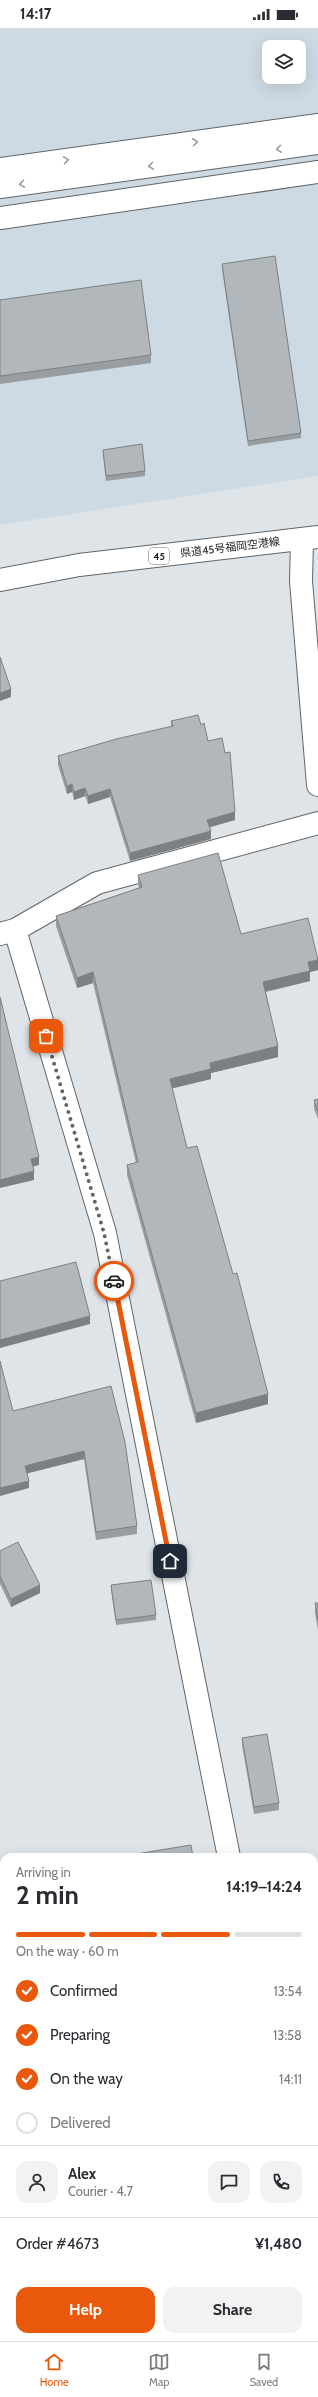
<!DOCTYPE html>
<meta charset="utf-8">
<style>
:root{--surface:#fff;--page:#f2f2f3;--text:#2b2b33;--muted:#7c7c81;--line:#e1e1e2;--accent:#ea580c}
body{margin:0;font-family:Cabin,"Noto Sans JP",sans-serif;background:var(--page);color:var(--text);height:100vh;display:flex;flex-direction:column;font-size:15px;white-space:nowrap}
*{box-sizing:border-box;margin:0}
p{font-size:13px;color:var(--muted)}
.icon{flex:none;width:22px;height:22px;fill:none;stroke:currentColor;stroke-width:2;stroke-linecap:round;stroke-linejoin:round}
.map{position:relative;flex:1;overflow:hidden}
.panel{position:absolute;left:0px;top:1825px;width:318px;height:488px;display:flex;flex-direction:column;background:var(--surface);border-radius:12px 12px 0 0;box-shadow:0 4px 16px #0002}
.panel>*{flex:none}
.tools{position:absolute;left:262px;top:12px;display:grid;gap:8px}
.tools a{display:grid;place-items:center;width:44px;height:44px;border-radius:8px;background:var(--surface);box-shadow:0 4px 16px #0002;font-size:20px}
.pin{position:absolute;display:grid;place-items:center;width:34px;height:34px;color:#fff;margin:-17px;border-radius:8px;box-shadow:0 2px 6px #0006}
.courier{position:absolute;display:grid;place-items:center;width:40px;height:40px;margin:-20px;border:3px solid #ea580c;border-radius:50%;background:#fff;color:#222;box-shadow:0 1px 5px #0007}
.head em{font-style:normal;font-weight:700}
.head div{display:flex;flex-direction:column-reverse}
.head{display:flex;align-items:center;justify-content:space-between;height:68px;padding:0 16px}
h1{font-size:26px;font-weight:700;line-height:30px}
.bar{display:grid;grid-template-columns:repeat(4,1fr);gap:6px 4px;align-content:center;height:48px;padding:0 16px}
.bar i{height:5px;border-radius:3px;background:var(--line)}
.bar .current{background:var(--accent)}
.bar p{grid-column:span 4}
.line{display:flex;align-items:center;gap:10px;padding:0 16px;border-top:1px solid var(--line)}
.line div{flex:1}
.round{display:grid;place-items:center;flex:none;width:42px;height:42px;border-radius:12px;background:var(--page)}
ol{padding:0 16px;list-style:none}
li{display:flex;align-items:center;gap:12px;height:44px}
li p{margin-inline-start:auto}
li .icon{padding:4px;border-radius:50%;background:var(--accent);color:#fff;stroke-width:4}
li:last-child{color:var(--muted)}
li i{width:22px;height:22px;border:2px solid var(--line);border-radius:50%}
.cta{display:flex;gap:8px;margin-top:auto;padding:8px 16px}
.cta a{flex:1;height:46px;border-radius:12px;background:var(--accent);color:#fff;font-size:16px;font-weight:700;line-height:46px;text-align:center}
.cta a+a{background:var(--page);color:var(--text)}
.status{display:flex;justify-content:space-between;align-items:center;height:28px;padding:0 20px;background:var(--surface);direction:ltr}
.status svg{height:11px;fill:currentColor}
.menu{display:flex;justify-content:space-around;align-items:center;height:56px;border-top:1px solid var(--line);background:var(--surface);font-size:11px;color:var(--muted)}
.menu a{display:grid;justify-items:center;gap:2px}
.menu .current{color:var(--accent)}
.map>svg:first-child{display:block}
.built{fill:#cddae3;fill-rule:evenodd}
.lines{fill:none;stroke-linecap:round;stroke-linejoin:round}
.minor-casing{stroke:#606568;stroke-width:24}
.major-casing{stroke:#606568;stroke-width:24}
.minor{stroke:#fff;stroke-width:22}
.major{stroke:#fff;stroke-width:22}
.wall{fill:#989da1}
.shaded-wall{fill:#7c8083}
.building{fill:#b1b7bb;stroke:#7c8083}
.oneway{stroke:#9b9c9c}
.done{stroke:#636668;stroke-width:4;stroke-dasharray:0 7.2}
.route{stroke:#ea580c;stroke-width:5}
.labels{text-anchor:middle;stroke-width:4;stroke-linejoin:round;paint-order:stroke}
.shield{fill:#fff;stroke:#636465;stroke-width:1}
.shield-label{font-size:10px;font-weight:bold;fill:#202223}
.street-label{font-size:11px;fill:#202223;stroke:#fff}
</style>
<div class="status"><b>14:17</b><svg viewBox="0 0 49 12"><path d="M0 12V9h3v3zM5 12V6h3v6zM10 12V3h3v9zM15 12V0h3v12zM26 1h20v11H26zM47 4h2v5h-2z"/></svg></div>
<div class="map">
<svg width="318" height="2313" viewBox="0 0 318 2313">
<rect width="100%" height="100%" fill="#dfe4e9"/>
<path class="built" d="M0,0H318V448L0,497ZM269,19H299V49H269Z"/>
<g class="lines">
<defs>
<g id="minor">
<polyline points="0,141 318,97"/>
<polyline points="0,159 318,115"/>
<polyline points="0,190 318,144"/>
<polyline points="302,511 301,553 318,757"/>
<polyline points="15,902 105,1205 229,1829"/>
<polyline points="0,906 15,902 97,855 318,795"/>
<polyline points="282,2313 282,2309"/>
</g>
<polyline id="major" points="0,552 79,537 318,509"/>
</defs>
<use href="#minor" class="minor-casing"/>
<use href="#major" class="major-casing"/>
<use href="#minor" class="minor"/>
<use href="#major" class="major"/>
</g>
<g class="wall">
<polygon points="222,236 301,405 301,410 248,418 222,241"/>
<polygon points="0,272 151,327 151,335 0,356"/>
<polygon points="103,422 145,443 145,448 106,453 103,427"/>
<polygon points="171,693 201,697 208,713 235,792 210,799 211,811 130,833 110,769 88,776 85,768 74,772 72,764 67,766 58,737 58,728 171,699"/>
<polygon points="138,847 241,906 318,942 310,944 310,953 266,964 278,1029 211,1045 211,1051 172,1060 187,1120 268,1376 196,1395 127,1147 127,1137 136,1135 93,955 77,960 56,898 56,888 139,860 138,857"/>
<polygon points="318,1071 318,1091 314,1081 314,1072"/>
<polygon points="111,1358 137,1498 137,1506 96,1512 84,1431 27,1445 29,1460 13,1383"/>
<polygon points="0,1523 40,1565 11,1579 0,1556"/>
<polygon points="111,1557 156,1587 156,1592 116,1597 111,1562"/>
<polygon points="315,1575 318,1575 318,1602 315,1585"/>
<polygon points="242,1710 279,1775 279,1782 254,1786 242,1717"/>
<rect x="314" y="1912" width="4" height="77"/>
</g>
<g class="shaded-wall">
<polygon points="11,661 11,669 0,673 0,665"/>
<polygon points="72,756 72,764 67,766 67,758"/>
<polygon points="85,760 85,768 74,772 74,764"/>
<polygon points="110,761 110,769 88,776 88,768"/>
<polygon points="235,784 235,792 207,800 207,792"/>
<polygon points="211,803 211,811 130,833 130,825"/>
<polygon points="318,932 318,942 310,944 310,953 263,964 263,954 308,934"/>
<polygon points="93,944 93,955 77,960 77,950"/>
<polygon points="278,1018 278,1029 211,1045 211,1051 170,1061 170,1051 210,1035"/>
<polygon points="39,1129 39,1137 31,1139 31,1131"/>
<polygon points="34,1143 34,1152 0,1160 0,1152"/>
<polygon points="90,1288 90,1296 0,1320 0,1312"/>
<polygon points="268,1366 268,1376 196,1395 196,1385"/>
<polygon points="84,1423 84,1431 25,1446 25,1438"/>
<polygon points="29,1453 29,1460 0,1468 0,1460"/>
<polygon points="40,1557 40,1565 11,1579 11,1571"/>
</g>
<g class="building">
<polygon points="275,228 301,405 248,413 222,236"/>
<polygon points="141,252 151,327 0,348 0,272"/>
<polygon points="142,416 145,443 106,448 103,422"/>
<polygon points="0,629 11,661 0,665"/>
<polygon points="198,687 201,697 204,695 208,713 222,710 225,725 230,724 235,784 207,792 211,803 130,825 110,761 88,768 85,760 74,764 72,756 67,758 58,728 116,711 173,698 171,693"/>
<polygon points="218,825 241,906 308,890 318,932 308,934 310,943 263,954 278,1018 210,1035 211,1041 170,1051 187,1120 197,1118 233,1246 237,1245 268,1366 196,1385 127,1137 138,1134 93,944 77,950 56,888 142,859 138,847"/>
<polygon points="0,969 39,1129 31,1131 34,1143 0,1152"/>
<polygon points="318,1071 318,1083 314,1072"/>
<polygon points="76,1234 90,1288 0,1312 0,1253"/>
<polygon points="0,1333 13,1383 111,1358 125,1414 137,1498 96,1504 84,1423 25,1438 29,1453 0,1460"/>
<polygon points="18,1514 40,1557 11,1571 0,1548 0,1523"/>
<polygon points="151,1552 156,1587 116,1592 111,1557"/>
<polygon points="315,1575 318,1575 318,1592"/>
<polygon points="267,1706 279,1775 254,1779 242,1710"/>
<polygon points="191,1817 193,1829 118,1829"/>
<rect x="314" y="1912" width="4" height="69"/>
<polygon points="0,2298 4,2301 4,2309 17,2309 23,2313 0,2313"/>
<rect x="130" y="2309" width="130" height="4"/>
</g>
<defs><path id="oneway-chevron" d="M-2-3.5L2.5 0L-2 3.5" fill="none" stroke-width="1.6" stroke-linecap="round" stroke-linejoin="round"/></defs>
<g class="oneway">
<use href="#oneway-chevron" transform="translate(195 114) rotate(-8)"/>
<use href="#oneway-chevron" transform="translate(279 121) rotate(172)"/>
<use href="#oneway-chevron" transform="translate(66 132) rotate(-8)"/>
<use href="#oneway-chevron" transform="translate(151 138) rotate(172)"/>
<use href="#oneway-chevron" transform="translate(22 156) rotate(172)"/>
</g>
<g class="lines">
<polyline class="done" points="46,1008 104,1205 114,1253"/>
<polyline class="route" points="114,1253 170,1533"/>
</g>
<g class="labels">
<rect class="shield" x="149" y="520" width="20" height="16" rx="3"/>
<g class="shield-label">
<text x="159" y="532">45</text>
</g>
<g class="street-label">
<text transform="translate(230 519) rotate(-7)" y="4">県道45号福岡空港線</text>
</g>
</g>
</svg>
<div class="tools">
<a><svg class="icon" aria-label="layers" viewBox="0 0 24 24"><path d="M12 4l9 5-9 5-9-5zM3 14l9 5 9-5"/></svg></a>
</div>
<div class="pin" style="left:46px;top:1008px;background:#ea580c"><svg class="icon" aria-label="bag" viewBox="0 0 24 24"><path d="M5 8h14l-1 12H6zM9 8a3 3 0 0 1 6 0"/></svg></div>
<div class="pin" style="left:170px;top:1533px;background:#1f2937"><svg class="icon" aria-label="home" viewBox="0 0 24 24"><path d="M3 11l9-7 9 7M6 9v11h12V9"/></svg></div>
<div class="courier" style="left:114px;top:1253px"><svg class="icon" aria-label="car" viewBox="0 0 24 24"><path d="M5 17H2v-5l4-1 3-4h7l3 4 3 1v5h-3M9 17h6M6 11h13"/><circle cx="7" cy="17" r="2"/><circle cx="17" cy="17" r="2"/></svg></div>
<section class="panel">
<div class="head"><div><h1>2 min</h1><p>Arriving in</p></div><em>14:19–14:24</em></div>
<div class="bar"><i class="current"></i><i class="current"></i><i class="current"></i><i></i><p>On the way · 60 m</p></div>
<ol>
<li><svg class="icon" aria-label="check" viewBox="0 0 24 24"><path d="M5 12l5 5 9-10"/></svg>Confirmed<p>13:54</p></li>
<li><svg class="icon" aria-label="check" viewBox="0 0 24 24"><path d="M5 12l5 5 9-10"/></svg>Preparing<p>13:58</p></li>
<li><svg class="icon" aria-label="check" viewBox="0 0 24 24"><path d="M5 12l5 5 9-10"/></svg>On the way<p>14:11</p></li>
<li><i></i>Delivered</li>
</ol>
<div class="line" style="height:72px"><a class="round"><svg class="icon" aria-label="person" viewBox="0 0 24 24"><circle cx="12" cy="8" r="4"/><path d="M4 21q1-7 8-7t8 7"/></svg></a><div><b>Alex</b><p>Courier · 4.7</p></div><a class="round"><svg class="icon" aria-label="chat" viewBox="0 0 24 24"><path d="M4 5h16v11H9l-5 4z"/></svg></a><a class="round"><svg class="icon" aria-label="phone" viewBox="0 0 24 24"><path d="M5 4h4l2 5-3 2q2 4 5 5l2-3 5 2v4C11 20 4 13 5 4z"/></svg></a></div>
<div class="line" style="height:52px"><div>Order #4673</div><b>¥1,480</b></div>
<div class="cta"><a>Help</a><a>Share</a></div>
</section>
</div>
<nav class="menu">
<a class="current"><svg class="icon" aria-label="home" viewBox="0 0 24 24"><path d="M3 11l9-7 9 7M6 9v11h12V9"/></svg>Home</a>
<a><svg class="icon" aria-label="map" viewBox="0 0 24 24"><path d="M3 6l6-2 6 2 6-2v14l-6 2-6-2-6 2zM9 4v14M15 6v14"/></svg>Map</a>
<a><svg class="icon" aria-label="saved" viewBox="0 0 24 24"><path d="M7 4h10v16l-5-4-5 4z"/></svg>Saved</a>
</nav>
